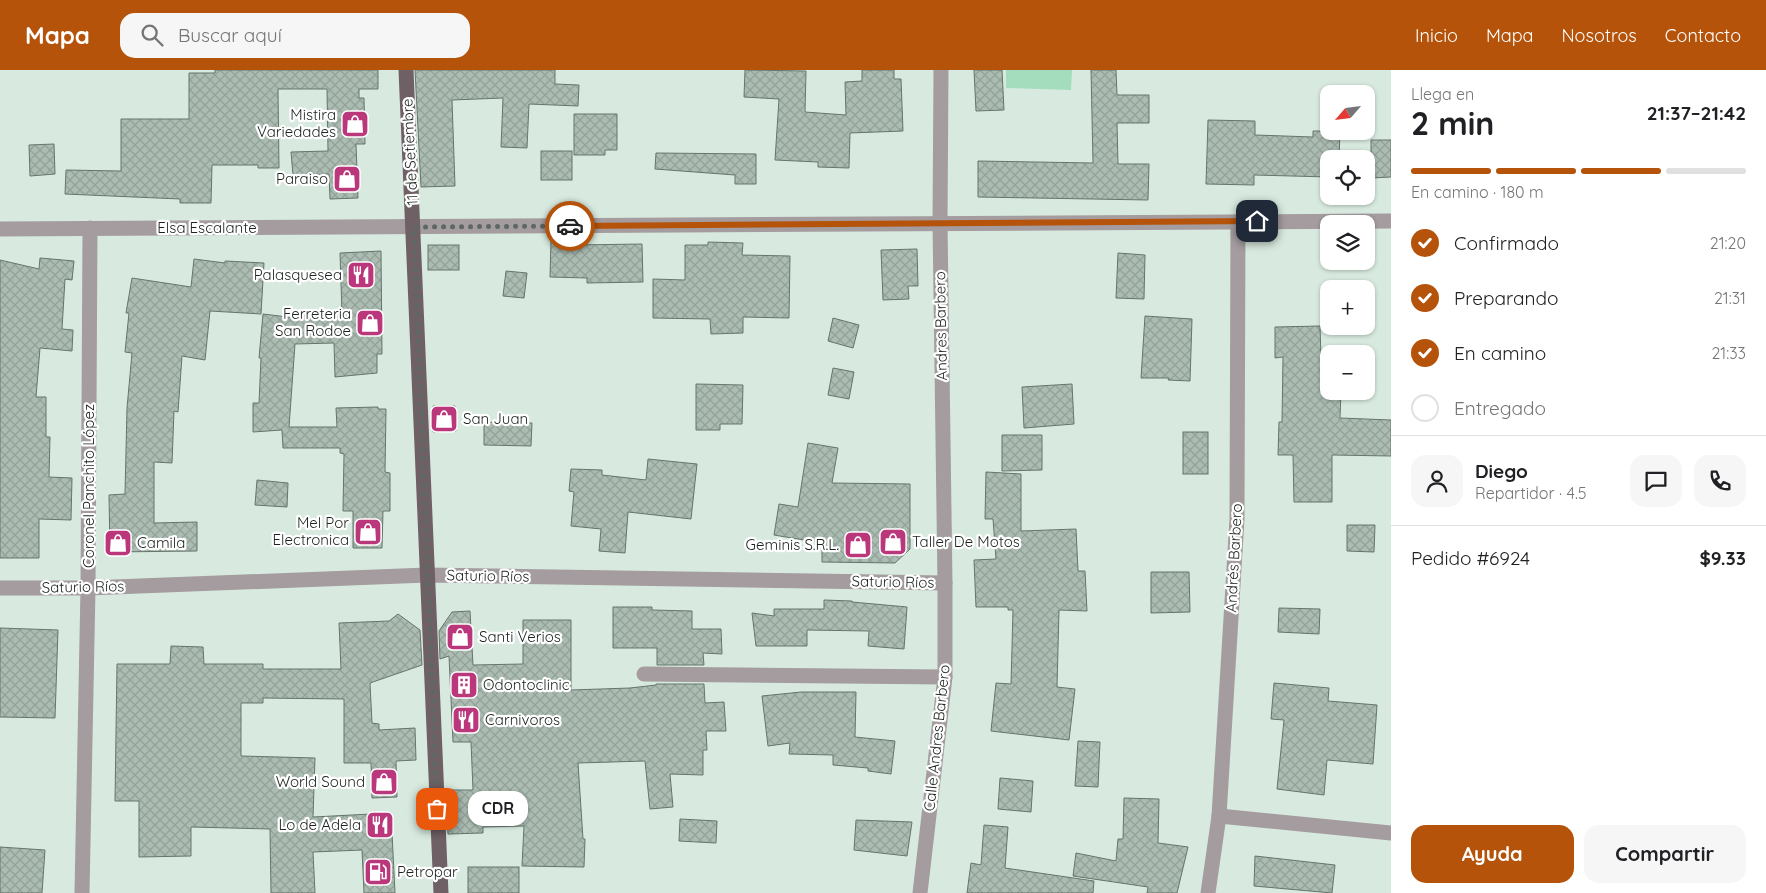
<!DOCTYPE html>
<html lang="es">
<meta charset="utf-8">
<style>
:root{--surface:#fff;--page:#f6f6f6;--text:#202124;--muted:#757577;--line:#e0e0e0;--accent:#b45309}
body{margin:0;font-family:Quicksand,sans-serif;background:var(--page);color:var(--text);height:100vh;display:flex;flex-direction:column;font-size:19px;white-space:nowrap}
*{box-sizing:border-box;margin:0}
p{font-size:16px;color:var(--muted)}
.icon{flex:none;width:28px;height:28px;fill:none;stroke:currentColor;stroke-width:2;stroke-linecap:round;stroke-linejoin:round}
.map{position:relative;flex:1;overflow:hidden}
.details{display:flex;flex-direction:column;background:var(--surface);width:375px}
.details>*{flex:none}
.needle{width:32px;rotate:242deg}
.fabs{position:absolute;left:1320px;top:15px;display:grid;gap:10px}
.fabs a{display:grid;place-items:center;width:55px;height:55px;border-radius:10px;background:var(--surface);box-shadow:0 1px 4px #0004;font-size:25px}
.pin{position:absolute;display:grid;place-items:center;width:42px;height:42px;color:#fff;margin:-21px;border-radius:10px;box-shadow:0 2px 8px #0006}
.courier{position:absolute;display:grid;place-items:center;width:50px;height:50px;margin:-25px;border:4px solid #b45309;border-radius:50%;background:#fff;color:#222;box-shadow:0 1px 6px #0007}
.bubble{position:absolute;height:35px;border-radius:15px;background:var(--surface);box-shadow:0 1px 4px #0004;font-size:16px;font-weight:700;line-height:35px;text-align:center}
.head em{font-style:normal;font-weight:700}
.head div{display:flex;flex-direction:column-reverse}
.head{display:flex;align-items:center;justify-content:space-between;height:85px;padding:0 20px}
h1{font-size:32px;font-weight:700;line-height:38px}
.bar{display:grid;grid-template-columns:repeat(4,1fr);gap:8px 5px;align-content:center;height:60px;padding:0 20px}
.bar i{height:6px;border-radius:4px;background:var(--line)}
.bar .on{background:var(--accent)}
.bar p{grid-column:span 4}
.line{display:flex;align-items:center;gap:12px;padding:0 20px;border-top:1px solid var(--line)}
.line div{flex:1}
.round{display:grid;place-items:center;flex:none;width:52px;height:52px;border-radius:15px;background:var(--page)}
ol{padding:0 20px;list-style:none}
li{display:flex;align-items:center;gap:15px;height:55px}
li p{margin-inline-start:auto}
li .icon{padding:5px;border-radius:50%;background:var(--accent);color:#fff;stroke-width:4}
li:last-child{color:var(--muted)}
li i{width:28px;height:28px;border:2px solid var(--line);border-radius:50%}
.button{display:flex;gap:10px;margin-top:auto;padding:10px 20px}
.button a{flex:1;height:58px;border-radius:15px;background:var(--accent);color:#fff;font-size:20px;font-weight:700;line-height:58px;text-align:center}
.button a+a{background:var(--page);color:var(--text)}
header{display:flex;align-items:center;gap:30px;box-sizing:border-box;height:70px;padding:0 25px;background:var(--accent);color:#fff}
header strong{font-size:24px}
nav{display:flex;gap:28px;margin-inline-start:auto;font-size:18px}
.search{width:350px;height:45px;background:var(--page);display:flex;align-items:center;gap:12px;box-sizing:border-box;padding:0 18px;border-radius:15px;color:var(--muted);font-size:19px}
main{display:flex;flex:1;min-height:0}
.map>svg:first-child{display:block}
.grass{fill:#a3ddbd}
.building{fill:url(#building-cross-hatch);stroke:#65756c}
.lines{fill:none;stroke-linecap:round;stroke-linejoin:round}
.minor{stroke:#a49c9f;stroke-width:15}
.major{stroke:#6f6066;stroke-width:15}
.done{stroke:#5e6862;stroke-width:5;stroke-dasharray:0 9}
.route{stroke:#b45309;stroke-width:6}
.labels{text-anchor:middle;stroke-width:4.5;stroke-linejoin:round;paint-order:stroke}
.poi-label{font-size:15px;fill:#1c221e;stroke:#fff;text-anchor:end}
.street-label{font-size:15px;fill:#1c221e;stroke:#fff}
</style>
<header>
<strong>Mapa</strong>
<div class="search"><svg class="icon" aria-label="search" viewBox="0 0 24 24"><circle cx="10" cy="10" r="6"/><path d="M15 15l6 6"/></svg>Buscar aquí</div>
<nav><a>Inicio</a><a>Mapa</a><a>Nosotros</a><a>Contacto</a></nav>
</header>
<main>
<div class="map">
<svg width="1391" height="823" viewBox="0 0 1391 823">
<defs>
<pattern id="building-cross-hatch" width="8" height="8" patternUnits="userSpaceOnUse" patternTransform="scale(1.25)"><rect width="8" height="8" fill="#abbcb2"/><path d="M0 0l8 8M0 8l8-8" fill="none" stroke="#93a199"/></pattern>
</defs>
<rect width="100%" height="100%" fill="#d8eadf"/>
<polygon class="grass" points="1006,0 1072,0 1071,20 1006,18"/>
<g class="building">
<polygon points="215,0 378,0 378,19 359,19 359,28 364,28 365,74 356,74 358,128 330,129 329,104 293,105 291,82 328,81 327,19 278,19 279,98 258,98 258,95 212,95 211,133 180,133 180,129 65,124 66,100 121,101 121,49 189,49 189,3 215,3"/>
<polygon points="415,0 555,0 555,14 579,15 578,36 529,34 527,78 501,77 503,28 452,30 455,116 421,117"/>
<polygon points="745,0 806,1 805,42 846,45 845,12 862,11 862,0 894,0 894,9 901,9 903,61 850,63 849,98 818,97 818,92 775,90 779,29 744,27"/>
<polygon points="974,0 1002,0 1004,40 976,41"/>
<polygon points="1091,0 1116,0 1117,25 1149,25 1149,53 1117,53 1118,94 1149,94 1148,130 978,127 978,91 1093,93"/>
<polygon points="574,44 617,44 617,80 605,80 605,85 574,85"/>
<polygon points="1208,50 1255,51 1255,65 1313,67 1313,61 1340,61 1339,89 1329,89 1329,107 1254,105 1254,115 1206,114"/>
<polygon points="1371,70 1391,70 1391,107 1371,108"/>
<polygon points="54,74 55,104 30,106 29,75"/>
<rect x="541" y="81" width="31" height="29"/>
<polygon points="656,83 756,84 756,114 735,114 735,105 655,99"/>
<polygon points="551,170 574,171 574,175 642,174 643,212 587,213 587,208 550,207"/>
<polygon points="708,172 743,173 742,185 790,186 789,248 743,247 743,263 711,264 710,249 653,248 653,209 685,210 685,175 708,175"/>
<rect x="428" y="175" width="31" height="25"/>
<polygon points="917,179 918,216 908,216 909,229 883,230 881,180"/>
<polygon points="381,181 382,284 377,284 377,303 335,307 334,273 295,274 289,357 337,357 336,338 378,337 378,339 386,339 385,402 390,403 390,441 383,441 382,478 353,478 353,441 343,441 344,384 340,383 340,378 283,378 282,360 253,362 253,333 259,333 261,288 259,288 263,244 304,249 304,242 342,244 340,183"/>
<polygon points="1118,183 1145,185 1144,229 1116,228"/>
<polygon points="40,188 74,191 72,210 65,209 62,259 73,260 72,281 40,278 36,327 46,327 46,367 50,367 49,407 72,408 71,450 39,449 39,488 0,488 0,190 39,199"/>
<polygon points="194,189 225,193 225,191 264,193 261,244 210,241 205,290 182,286 178,342 174,341 172,393 154,392 154,453 197,452 197,481 110,482 109,425 125,424 127,338 132,283 125,282 129,243 126,243 132,208 191,217"/>
<polygon points="506,201 527,203 524,228 503,226"/>
<polygon points="1145,246 1192,249 1190,311 1168,310 1169,308 1141,308"/>
<polygon points="833,248 859,255 853,278 828,271"/>
<polygon points="1320,256 1322,320 1341,321 1340,348 1391,350 1391,386 1332,385 1332,432 1294,432 1293,385 1278,385 1279,352 1282,352 1283,287 1275,288 1275,257"/>
<polygon points="833,298 854,302 849,329 828,325"/>
<polygon points="696,314 743,315 742,354 720,354 720,360 696,360"/>
<polygon points="1072,314 1074,354 1024,358 1022,317"/>
<polygon points="433,336 455,336 456,361 433,362"/>
<polygon points="484,352 532,353 531,376 484,375"/>
<rect x="1183" y="362" width="25" height="42"/>
<polygon points="1002,365 1042,365 1042,400 1002,401"/>
<polygon points="808,373 838,378 832,413 910,414 910,479 895,493 822,492 822,473 774,465 779,434 798,437"/>
<polygon points="648,389 697,394 691,449 628,442 625,483 599,481 601,459 571,456 574,422 569,421 571,399 602,400 602,405 646,410"/>
<polygon points="986,402 1021,404 1021,461 1076,459 1078,501 1085,501 1087,541 1059,540 1057,617 1075,619 1069,670 991,661 996,613 1011,614 1013,540 1008,540 1008,537 976,537 974,490 996,489 993,449 985,449"/>
<polygon points="257,410 288,413 287,437 255,435"/>
<polygon points="1347,455 1375,455 1374,482 1347,481"/>
<polygon points="1151,502 1189,502 1190,542 1151,543"/>
<polygon points="824,530 852,531 852,532 907,537 904,579 868,576 869,561 807,560 807,576 756,576 752,543 774,546 774,539 824,539"/>
<polygon points="613,537 652,537 652,540 692,541 692,559 721,559 722,584 703,583 704,595 657,595 657,578 613,578"/>
<polygon points="1279,538 1320,539 1319,564 1278,562"/>
<polygon points="470,541 473,595 523,594 523,550 571,550 571,620 630,618 656,615 656,614 704,614 705,633 724,632 726,661 706,661 707,680 703,680 703,705 670,704 673,737 650,739 645,691 578,693 583,769 585,769 584,797 522,796 524,756 483,757 483,763 448,764 446,720 473,720 471,672 453,672 449,586 440,589 439,561 452,542"/>
<polygon points="398,544 420,560 422,595 370,613 372,653 379,654 379,660 415,658 416,690 396,691 397,727 372,728 371,693 344,693 344,629 263,628 263,633 241,633 241,686 315,688 313,747 391,743 395,823 364,823 362,780 313,782 315,823 271,823 270,759 191,757 191,786 139,787 139,731 115,731 117,594 170,594 171,576 203,577 204,594 263,594 263,599 341,599 339,553 389,551"/>
<polygon points="0,558 58,560 55,648 0,647"/>
<polygon points="1274,613 1329,618 1328,631 1377,635 1373,694 1327,690 1324,725 1277,719 1284,650 1271,649"/>
<polygon points="801,622 856,622 855,667 895,671 891,704 868,701 868,698 833,695 833,685 789,684 790,673 768,676 762,626"/>
<polygon points="1078,671 1100,672 1098,717 1075,716"/>
<polygon points="1000,708 1033,711 1031,742 998,739"/>
<polygon points="1124,728 1159,729 1158,773 1188,777 1177,823 1147,823 1148,817 1073,806 1076,783 1116,791 1118,769 1123,769"/>
<polygon points="680,749 717,751 716,773 679,771"/>
<polygon points="856,750 912,752 907,786 854,780"/>
<polygon points="984,755 1008,757 1005,798 1094,811 1093,823 967,823 971,793 981,795"/>
<polygon points="0,777 45,780 42,823 0,823"/>
<polygon points="1255,786 1335,795 1332,823 1254,816"/>
<rect x="468" y="797" width="51" height="26"/>
</g>
<g class="lines">
<g class="minor">
<polyline points="0,159 1391,151"/>
<polyline points="0,518 88,518 427,505 945,513"/>
<polyline points="644,604 945,607"/>
<polyline points="1219,746 1391,763"/>
<polyline points="82,823 88,518 90,158"/>
<polyline points="920,823 945,607 945,513 940,153 941,0"/>
<polyline points="1208,823 1219,746 1237,449 1238,152"/>
</g>
<polyline class="major" points="406,0 441,823"/>
</g>
<g class="lines">
<polyline class="done" points="437,739 414,157 570,156"/>
<polyline class="route" points="570,156 1257,151"/>
</g>
<defs>
<symbol id="shop-square" viewBox="-11 -11 22 22"><rect x="-9" y="-9" width="18" height="18" rx="4" fill="#bb377b" stroke="#fff"/><path d="M-5-2.5h2.3a2.7 3.5 0 0 1 5.4 0H5L5.5 6h-11ZM-1.5-2.5h3a1.5 2.3 0 0 0-3 0Z" fill="#fff"/></symbol>
<symbol id="restaurant-square" viewBox="-11 -11 22 22"><rect x="-9" y="-9" width="18" height="18" rx="4" fill="#bb377b" stroke="#fff"/><path d="M-5-6h1v4h1v-4h1v4h1v-4h1v5L-1.5 .5V6h-2V.5L-5-1ZM5-6V6H3V1.5H1.5Q1.5-4 5-6Z" fill="#fff"/></symbol>
<symbol id="building-square" viewBox="-11 -11 22 22"><rect x="-9" y="-9" width="18" height="18" rx="4" fill="#bb377b" stroke="#fff"/><path d="M-4-6H4V6H1V3H-1V6H-4ZM-2.5-4.3h1.7v1.8h-1.7ZM.8-4.3h1.7v1.8H.8ZM-2.5-1h1.7V.8h-1.7ZM.8-1h1.7V.8H.8Z" fill="#fff"/></symbol>
<symbol id="fuel-square" viewBox="-11 -11 22 22"><rect x="-9" y="-9" width="18" height="18" rx="4" fill="#bb377b" stroke="#fff"/><path d="M-5.5-6h7V0h2V4h1.3V-2.5L3-4.5l.8-.8L6-3V5H2.5V1h-1V6h-7ZM-4.2-4.7v3.2H.2V-4.7Z" fill="#fff"/></symbol>
</defs>
<g fill-rule="evenodd">
<use href="#shop-square" x="339" y="38" width="32" height="32"/>
<use href="#shop-square" x="331" y="93" width="32" height="32"/>
<use href="#restaurant-square" x="345" y="189" width="32" height="32"/>
<use href="#shop-square" x="354" y="237" width="32" height="32"/>
<use href="#shop-square" x="428" y="333" width="32" height="32"/>
<use href="#shop-square" x="352" y="446" width="32" height="32"/>
<use href="#shop-square" x="877" y="456" width="32" height="32"/>
<use href="#shop-square" x="102" y="457" width="32" height="32"/>
<use href="#shop-square" x="842" y="459" width="32" height="32"/>
<use href="#shop-square" x="444" y="551" width="32" height="32"/>
<use href="#building-square" x="448" y="599" width="32" height="32"/>
<use href="#restaurant-square" x="450" y="634" width="32" height="32"/>
<use href="#shop-square" x="368" y="696" width="32" height="32"/>
<use href="#restaurant-square" x="364" y="739" width="32" height="32"/>
<use href="#fuel-square" x="362" y="786" width="32" height="32"/>
</g>
<g class="labels">
<g class="poi-label">
<text x="336" y="50">Mistira<tspan x="336" dy="17">Variedades</tspan></text>
<text x="328" y="114">Paraiso</text>
<text x="342" y="210">Palasquesea</text>
<text x="351" y="249">Ferreteria<tspan x="351" dy="17">San Rodoe</tspan></text>
<text x="463" y="354" text-anchor="start">San Juan</text>
<text x="349" y="458">Mel Por<tspan x="349" dy="17">Electronica</tspan></text>
<text x="912" y="477" text-anchor="start">Taller De Motos</text>
<text x="137" y="478" text-anchor="start">Camila</text>
<text x="839" y="480">Geminis S.R.L.</text>
<text x="479" y="572" text-anchor="start">Santi Verios</text>
<text x="483" y="620" text-anchor="start">Odontoclinic</text>
<text x="485" y="655" text-anchor="start">Carnivoros</text>
<text x="365" y="717">World Sound</text>
<text x="361" y="760">Lo de Adela</text>
<text x="397" y="807" text-anchor="start">Petropar</text>
</g>
<g class="street-label">
<text transform="translate(410 82) rotate(-93)" y="5">11 de Setiembre</text>
<text x="207" y="163">Elsa Escalante</text>
<text transform="translate(941 256) rotate(-91)" y="5">Andres Barbero</text>
<text transform="translate(89 416) rotate(-90)" y="5">Coronel Panchito López</text>
<text transform="translate(1234 488) rotate(-87)" y="5">Andrés Barbero</text>
<text transform="translate(488 506) rotate(1)" y="5">Saturio Ríos</text>
<text transform="translate(893 512) rotate(1)" y="5">Saturio Ríos</text>
<text transform="translate(83 517) rotate(-1)" y="5">Saturio Ríos</text>
<text transform="translate(937 668) rotate(-84)" y="5">Calle Andres Barbero</text>
</g>
</g>
</svg>
<div class="fabs">
<a><svg class="needle" viewBox="-14 -14 28 28"><path d="M0-13l5 13h-10z" fill="#e53935"/><path d="M0 13l5-13h-10z" fill="#757577"/></svg></a>
<a><svg class="icon" aria-label="locate" viewBox="0 0 24 24"><circle cx="12" cy="12" r="6"/><path d="M12 2v4M12 18v4M2 12h4M18 12h4"/></svg></a>
<a><svg class="icon" aria-label="layers" viewBox="0 0 24 24"><path d="M12 4l9 5-9 5-9-5zM3 14l9 5 9-5"/></svg></a>
<a>+</a>
<a>−</a>
</div>
<div class="pin" style="left:437px;top:739px;background:#ea580c"><svg class="icon" aria-label="bag" viewBox="0 0 24 24"><path d="M5 8h14l-1 12H6zM9 8a3 3 0 0 1 6 0"/></svg></div>
<div class="pin" style="left:1257px;top:151px;background:#1f2937"><svg class="icon" aria-label="home" viewBox="0 0 24 24"><path d="M3 11l9-7 9 7M6 9v11h12V9"/></svg></div>
<div class="courier" style="left:570px;top:156px"><svg class="icon" aria-label="car" viewBox="0 0 24 24"><path d="M5 17H2v-5l4-1 3-4h7l3 4 3 1v5h-3M9 17h6M6 11h13"/><circle cx="7" cy="17" r="2"/><circle cx="17" cy="17" r="2"/></svg></div>
<div class="bubble" style="left:468px;top:721px;width:60px">CDR</div>
</div>
<section class="details">
<div class="head"><div><h1>2 min</h1><p>Llega en</p></div><em>21:37–21:42</em></div>
<div class="bar"><i class="on"></i><i class="on"></i><i class="on"></i><i></i><p>En camino · 180 m</p></div>
<ol>
<li><svg class="icon" aria-label="check" viewBox="0 0 24 24"><path d="M5 12l5 5 9-10"/></svg>Confirmado<p>21:20</p></li>
<li><svg class="icon" aria-label="check" viewBox="0 0 24 24"><path d="M5 12l5 5 9-10"/></svg>Preparando<p>21:31</p></li>
<li><svg class="icon" aria-label="check" viewBox="0 0 24 24"><path d="M5 12l5 5 9-10"/></svg>En camino<p>21:33</p></li>
<li><i></i>Entregado</li>
</ol>
<div class="line" style="height:90px"><a class="round"><svg class="icon" aria-label="person" viewBox="0 0 24 24"><circle cx="12" cy="8" r="4"/><path d="M4 21q1-7 8-7t8 7"/></svg></a><div><b>Diego</b><p>Repartidor · 4.5</p></div><a class="round"><svg class="icon" aria-label="chat" viewBox="0 0 24 24"><path d="M4 5h16v11H9l-5 4z"/></svg></a><a class="round"><svg class="icon" aria-label="phone" viewBox="0 0 24 24"><path d="M5 4h4l2 5-3 2q2 4 5 5l2-3 5 2v4C11 20 4 13 5 4z"/></svg></a></div>
<div class="line" style="height:65px"><div>Pedido #6924</div><b>$9.33</b></div>
<div class="button"><a>Ayuda</a><a>Compartir</a></div>
</section>
</main>
